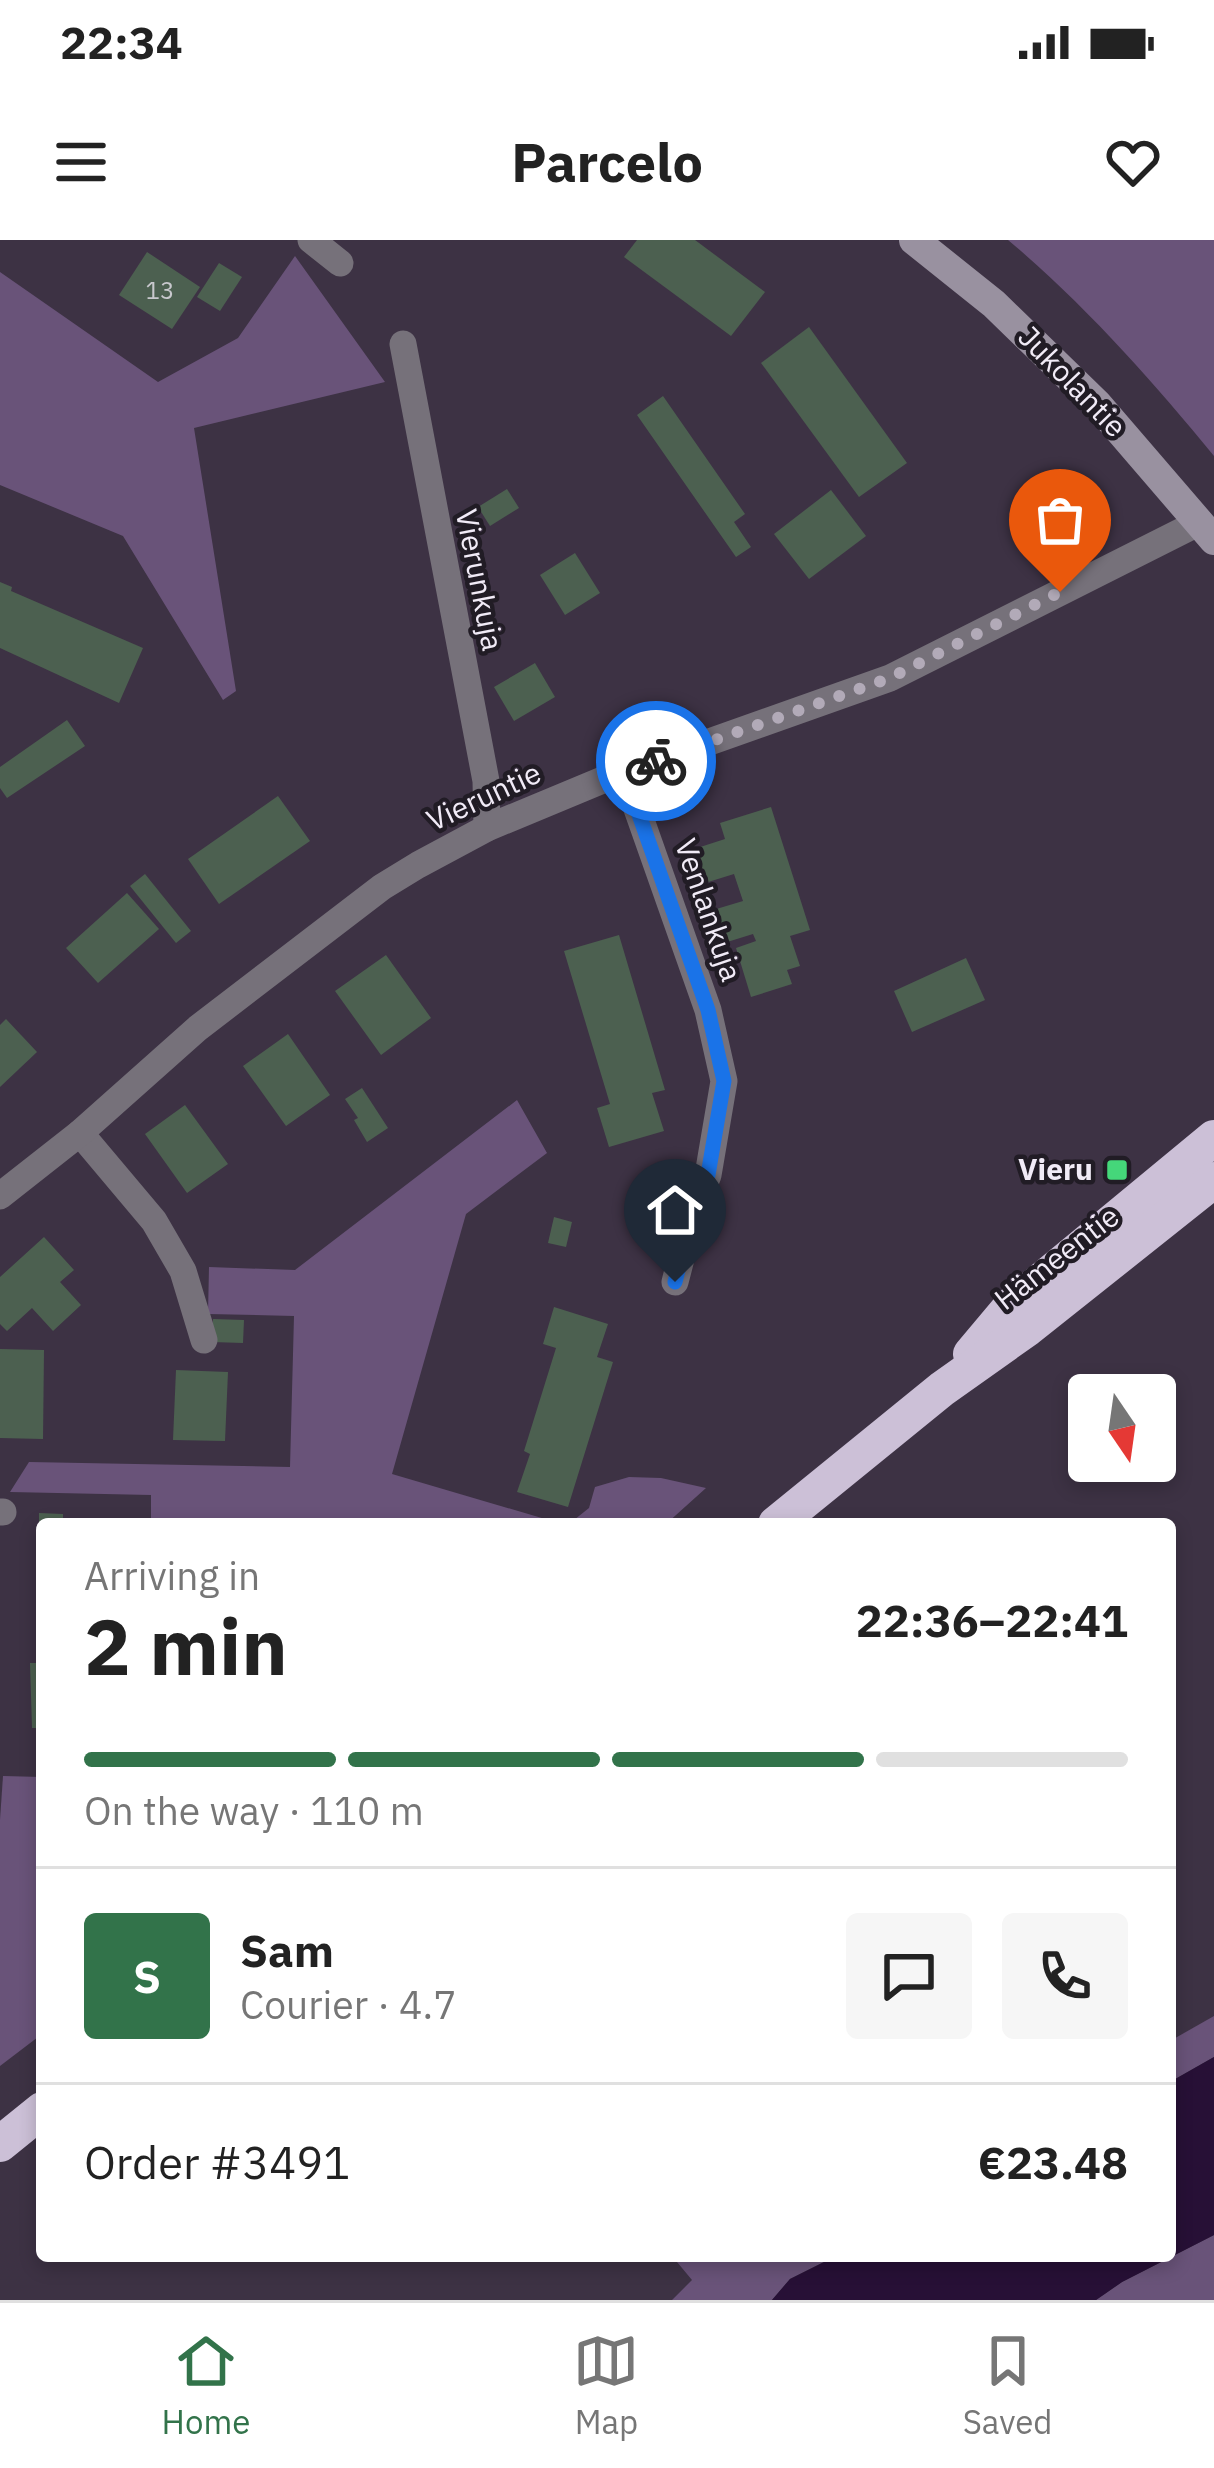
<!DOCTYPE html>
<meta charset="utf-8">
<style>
:root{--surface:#fff;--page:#f6f6f6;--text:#222;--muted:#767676;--line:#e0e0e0;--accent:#32734a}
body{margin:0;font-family:"IBM Plex Sans",sans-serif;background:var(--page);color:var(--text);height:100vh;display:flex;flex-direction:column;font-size:45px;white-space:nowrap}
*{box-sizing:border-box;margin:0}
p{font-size:39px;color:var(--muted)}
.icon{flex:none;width:66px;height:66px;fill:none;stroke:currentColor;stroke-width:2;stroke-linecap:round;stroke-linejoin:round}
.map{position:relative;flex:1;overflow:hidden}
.side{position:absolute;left:36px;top:1278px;width:1140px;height:744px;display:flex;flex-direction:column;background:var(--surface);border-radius:12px;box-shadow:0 6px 18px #0003}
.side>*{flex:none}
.needle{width:78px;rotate:167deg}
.controls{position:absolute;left:1068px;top:1134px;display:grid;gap:24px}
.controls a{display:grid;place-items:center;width:108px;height:108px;border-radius:12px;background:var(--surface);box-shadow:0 6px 18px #0003;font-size:60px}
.pin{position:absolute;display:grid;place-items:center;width:102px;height:102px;color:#fff;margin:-123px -51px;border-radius:50% 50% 50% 0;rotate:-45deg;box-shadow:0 0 12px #0007}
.pin .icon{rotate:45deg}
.courier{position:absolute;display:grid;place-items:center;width:120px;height:120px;margin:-60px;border:9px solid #1a73e8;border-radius:50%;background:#fff;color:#222;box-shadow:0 3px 15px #0007}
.headline em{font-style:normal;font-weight:700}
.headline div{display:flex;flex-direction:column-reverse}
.headline{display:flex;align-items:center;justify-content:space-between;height:204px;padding:0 48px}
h1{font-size:78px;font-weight:700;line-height:90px}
.bar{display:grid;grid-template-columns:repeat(4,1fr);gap:18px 12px;align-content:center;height:144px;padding:0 48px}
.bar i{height:15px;border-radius:9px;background:var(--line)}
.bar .selected{background:var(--accent)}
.bar p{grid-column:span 4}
.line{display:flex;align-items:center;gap:30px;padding:0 48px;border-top:3px solid var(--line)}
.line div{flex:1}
.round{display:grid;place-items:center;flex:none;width:126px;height:126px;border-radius:12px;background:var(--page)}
.status{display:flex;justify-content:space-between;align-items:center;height:84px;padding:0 60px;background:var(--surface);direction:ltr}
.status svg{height:33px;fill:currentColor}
header{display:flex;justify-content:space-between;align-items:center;height:156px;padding:0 48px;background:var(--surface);font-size:54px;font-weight:700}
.tabs{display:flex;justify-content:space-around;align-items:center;height:168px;border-top:3px solid var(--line);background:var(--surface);font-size:33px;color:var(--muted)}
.tabs a{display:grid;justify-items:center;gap:6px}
.tabs .selected{color:var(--accent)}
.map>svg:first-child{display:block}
.green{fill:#695379}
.water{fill:#271036}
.building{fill:#4c6050}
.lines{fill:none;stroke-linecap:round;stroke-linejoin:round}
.street{stroke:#76717a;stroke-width:27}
.secondary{stroke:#9991a0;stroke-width:30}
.highway{stroke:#ccc0d7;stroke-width:36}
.done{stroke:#b2aab8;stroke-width:12;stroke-dasharray:0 21.6}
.route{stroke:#1a73e8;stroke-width:15}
.poi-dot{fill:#45d77a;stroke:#211c25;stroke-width:4.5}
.labels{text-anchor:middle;stroke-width:9;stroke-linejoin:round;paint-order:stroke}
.number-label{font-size:24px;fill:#c8c8cd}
.street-label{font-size:30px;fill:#f1ebf7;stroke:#211c25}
.poi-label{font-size:30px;font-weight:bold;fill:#f1ebf7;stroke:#211c25;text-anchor:end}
</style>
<div class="status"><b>22:34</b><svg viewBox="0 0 49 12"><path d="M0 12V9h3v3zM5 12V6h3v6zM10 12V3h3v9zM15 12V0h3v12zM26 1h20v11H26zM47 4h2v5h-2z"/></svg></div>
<header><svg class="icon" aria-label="menu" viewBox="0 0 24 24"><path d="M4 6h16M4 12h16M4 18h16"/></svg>Parcelo<svg class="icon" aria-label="heart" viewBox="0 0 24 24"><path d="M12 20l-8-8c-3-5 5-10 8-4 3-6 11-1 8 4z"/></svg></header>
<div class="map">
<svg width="1214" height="2060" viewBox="0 0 1214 2060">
<rect width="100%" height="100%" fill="#3d3244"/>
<g class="green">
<path d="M1008,0H1214V216C1152,140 1084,64 1008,0Z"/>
<polygon points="295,16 385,142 194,188 236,451 223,460 123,296 0,245 0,32 158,142 238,98"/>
<polygon points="517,860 547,913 466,974 392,1234 562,1284 151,1284 151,1255 10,1252 29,1222 290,1227 294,1076 208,1074 209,1027 295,1030"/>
<polygon points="629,1237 661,1238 706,1248 666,1284 569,1284 589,1268 595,1247"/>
<polygon points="3,1536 42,1537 42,1794 0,1826 0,1580"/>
<polygon points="1214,1776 1214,1817 1170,1842 1170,1801"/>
<polygon points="1214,1995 1214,2060 1096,2060 1122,2042"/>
<polygon points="672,2016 836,2016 790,2039 772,2060 672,2060 692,2040"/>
</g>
<polygon class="water" points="1214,1817 1214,1995 1122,2042 1096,2060 772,2060 790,2039 836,2016 1170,2016 1170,1842"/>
<g class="building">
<polygon points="637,0 695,0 765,52 731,96 624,17"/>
<polygon points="147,12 200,47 172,89 119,55"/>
<polygon points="219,23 242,37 220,71 197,57"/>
<polygon points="809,87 907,223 859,257 761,123"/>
<polygon points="663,156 745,274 734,282 751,307 736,317 637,175"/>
<polygon points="507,249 519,268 490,286 478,267"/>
<polygon points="831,250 866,296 809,339 774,294"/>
<polygon points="575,313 600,353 565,375 540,335"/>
<polygon points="0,342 12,347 11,351 143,408 119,463 0,408"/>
<polygon points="535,423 555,457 514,481 494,447"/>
<polygon points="67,480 85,506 7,558 0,548 0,527"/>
<polygon points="278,556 310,601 219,664 188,619"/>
<polygon points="771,567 810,690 790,696 800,726 787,730 792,744 751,757 736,708 756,701 753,694 724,703 713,670 743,661 734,634 705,643 694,609 725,599 720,583"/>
<polygon points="145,634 191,691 176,703 130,646"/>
<polygon points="127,653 159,689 98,743 66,708"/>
<polygon points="619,695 665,850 652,853 664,891 609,907 597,868 610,864 564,711"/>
<polygon points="386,715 431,778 381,815 335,751"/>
<polygon points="966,718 985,760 912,792 894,751"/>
<polygon points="6,779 37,812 0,847 0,785"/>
<polygon points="288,794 330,855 286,886 243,826"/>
<polygon points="362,848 388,888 367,902 354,880 358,878 345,859"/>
<polygon points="185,865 228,924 187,953 145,894"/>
<polygon points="554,977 572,982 566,1007 548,1003"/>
<polygon points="44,997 74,1030 60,1042 81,1065 53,1091 32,1068 7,1091 0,1084 0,1037"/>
<polygon points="554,1067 608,1084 597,1117 613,1122 568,1267 517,1252 530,1214 524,1211 556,1108 543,1104"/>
<polygon points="213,1079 244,1080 243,1103 212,1102"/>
<polygon points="0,1109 44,1110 43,1199 0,1198"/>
<polygon points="176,1130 228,1132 225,1201 173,1200"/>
<polygon points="39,1273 63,1274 63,1284 39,1284"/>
<polygon points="30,1423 42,1423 42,1488 32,1488"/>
</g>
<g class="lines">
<g class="street">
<polyline points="311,0 340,23"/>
<polyline points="403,104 486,541 487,588"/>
<polyline points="624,532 708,770 724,841 708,935 692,976 675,1042"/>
<polyline points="80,893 154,981 183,1031 204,1100"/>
<polyline points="0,956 80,893 198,788 382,647 418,625 487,588 605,539 890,438 1200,282"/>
<polyline points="0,1272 3,1272"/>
</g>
<polyline class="secondary" points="914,0 994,64 1097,164 1214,300"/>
<g class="highway">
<polyline points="971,1114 1013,1064 1214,898"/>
<polyline points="776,1284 942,1149 1028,1088 1214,940"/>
<polyline points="0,1904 42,1870"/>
</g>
</g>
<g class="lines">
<polyline class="done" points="656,521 890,438 1060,352"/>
<polyline class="route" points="656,521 624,532 708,770 724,841 708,935 692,976 675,1042"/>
</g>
<rect class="poi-dot" x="1105" y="918" width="24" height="24" rx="6"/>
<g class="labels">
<g class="number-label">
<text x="160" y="59">13</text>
</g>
<g class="street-label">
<text transform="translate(1072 142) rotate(46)" y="10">Jukolantie</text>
<text transform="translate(479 340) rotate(79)" y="10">Vierunkuja</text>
<text transform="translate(484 557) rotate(-25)" y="10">Vieruntie</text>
<text transform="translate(708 670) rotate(71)" y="10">Venlankuja</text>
<text transform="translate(1057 1018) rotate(-38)" y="10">Hämeentie</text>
</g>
<g class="poi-label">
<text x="1093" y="940">Vieru</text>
</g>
</g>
</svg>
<div class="controls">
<a><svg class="needle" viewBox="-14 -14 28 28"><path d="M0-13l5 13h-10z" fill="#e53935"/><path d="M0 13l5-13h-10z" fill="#767676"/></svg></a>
</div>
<div class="pin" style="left:1060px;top:352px;background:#ea580c"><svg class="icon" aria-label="bag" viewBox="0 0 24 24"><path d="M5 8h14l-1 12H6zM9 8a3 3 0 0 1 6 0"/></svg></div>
<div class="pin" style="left:675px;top:1042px;background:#1f2937"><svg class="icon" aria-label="home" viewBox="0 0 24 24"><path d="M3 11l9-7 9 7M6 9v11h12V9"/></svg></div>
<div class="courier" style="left:656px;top:521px"><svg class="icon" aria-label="bike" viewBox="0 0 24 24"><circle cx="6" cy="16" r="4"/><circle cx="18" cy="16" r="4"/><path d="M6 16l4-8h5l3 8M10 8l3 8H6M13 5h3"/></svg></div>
<section class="side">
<div class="headline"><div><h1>2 min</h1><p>Arriving in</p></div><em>22:36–22:41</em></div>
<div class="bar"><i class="selected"></i><i class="selected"></i><i class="selected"></i><i></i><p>On the way · 110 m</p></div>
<div class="line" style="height:216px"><b class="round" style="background:var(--accent);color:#fff">S</b><div><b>Sam</b><p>Courier · 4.7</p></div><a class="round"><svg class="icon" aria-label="chat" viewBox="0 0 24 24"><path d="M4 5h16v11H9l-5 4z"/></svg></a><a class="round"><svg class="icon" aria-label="phone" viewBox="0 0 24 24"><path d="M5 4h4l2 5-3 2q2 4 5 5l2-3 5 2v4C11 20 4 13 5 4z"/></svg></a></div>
<div class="line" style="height:156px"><div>Order #3491</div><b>€23.48</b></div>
</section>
</div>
<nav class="tabs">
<a class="selected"><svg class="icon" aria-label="home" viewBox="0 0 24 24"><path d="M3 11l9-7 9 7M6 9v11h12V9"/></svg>Home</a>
<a><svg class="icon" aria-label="map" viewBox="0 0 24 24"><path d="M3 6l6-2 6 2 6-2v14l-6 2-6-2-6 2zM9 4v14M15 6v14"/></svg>Map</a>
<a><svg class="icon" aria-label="saved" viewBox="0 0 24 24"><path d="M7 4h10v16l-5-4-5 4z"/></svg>Saved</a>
</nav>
